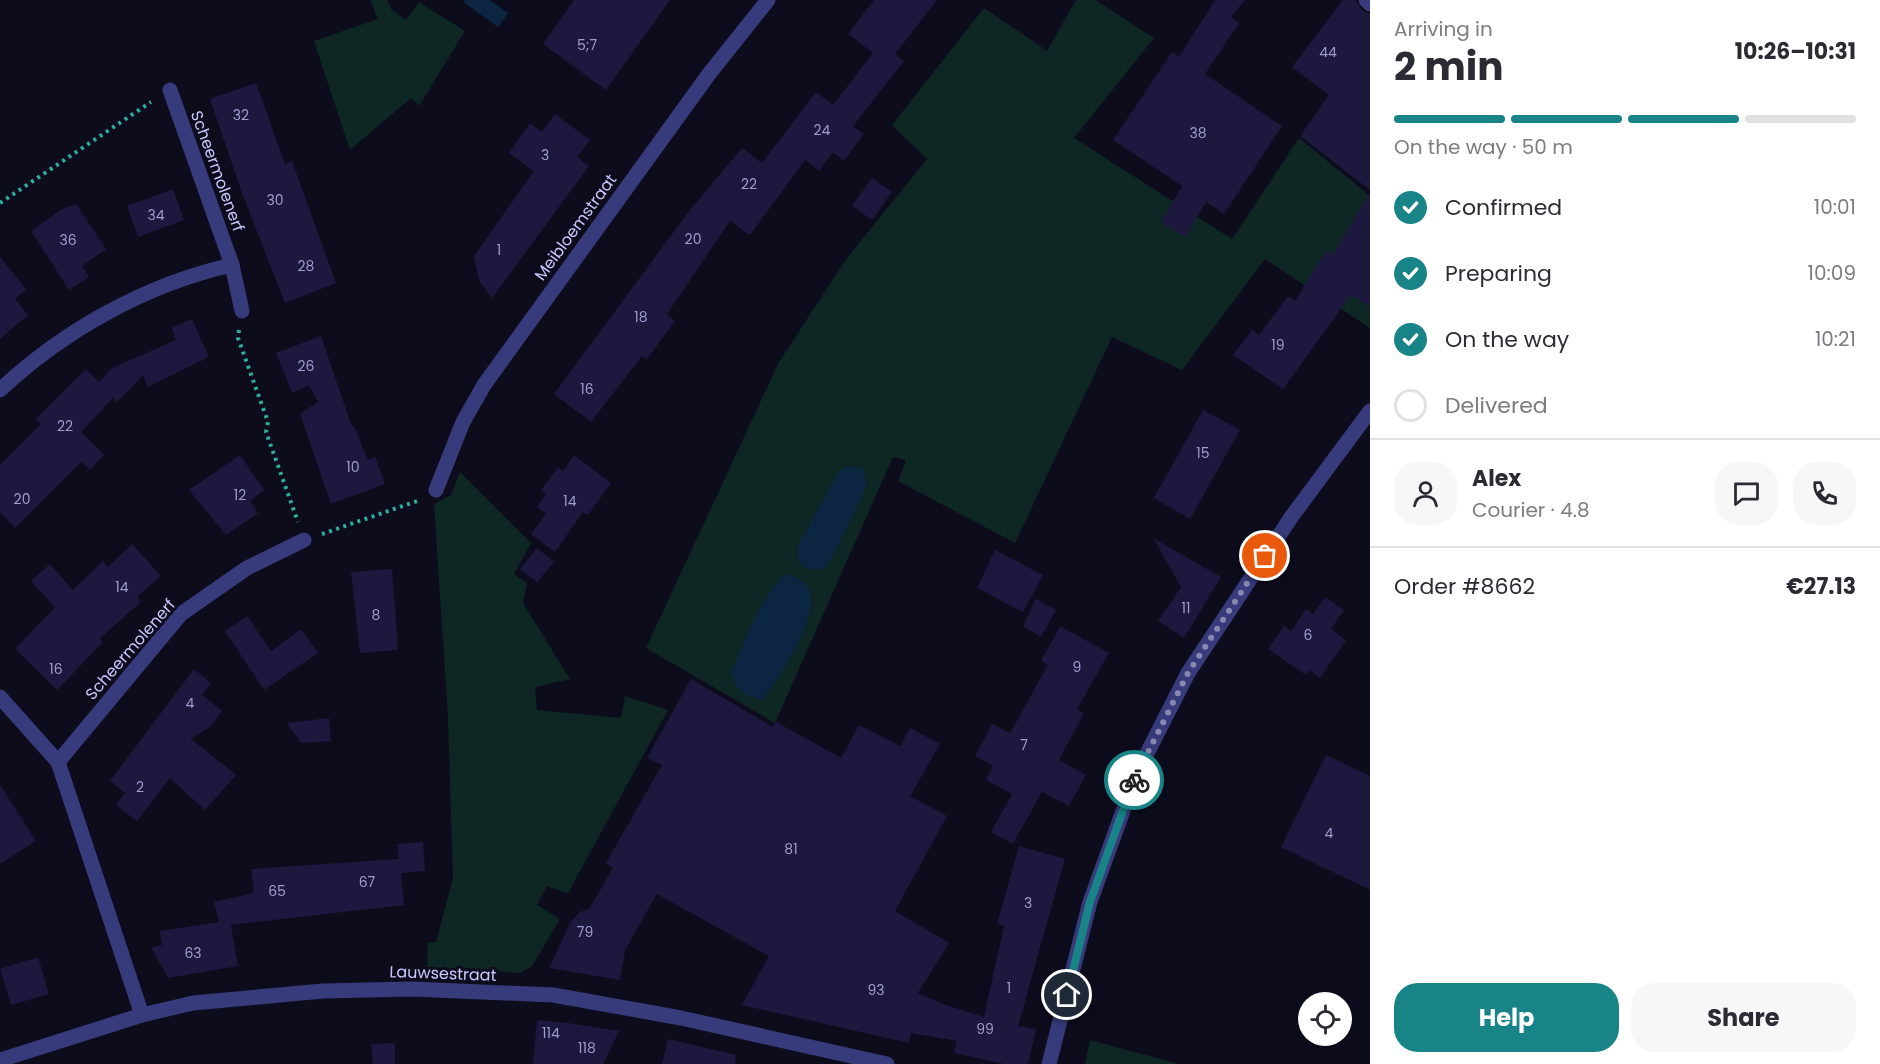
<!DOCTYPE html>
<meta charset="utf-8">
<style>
:root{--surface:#fff;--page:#f7f7f7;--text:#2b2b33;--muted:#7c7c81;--line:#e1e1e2;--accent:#198488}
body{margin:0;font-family:Poppins,sans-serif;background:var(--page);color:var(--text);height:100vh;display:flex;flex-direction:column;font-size:22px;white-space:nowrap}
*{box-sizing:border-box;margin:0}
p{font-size:20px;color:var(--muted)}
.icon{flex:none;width:33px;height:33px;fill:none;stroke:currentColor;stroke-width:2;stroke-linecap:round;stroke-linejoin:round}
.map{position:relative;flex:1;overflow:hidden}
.panel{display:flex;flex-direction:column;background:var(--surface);width:510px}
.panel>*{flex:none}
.controls{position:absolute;left:1298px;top:992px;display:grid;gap:12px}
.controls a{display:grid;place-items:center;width:54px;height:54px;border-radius:50%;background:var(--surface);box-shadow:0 3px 9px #0003;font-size:30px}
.pin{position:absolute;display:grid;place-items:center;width:51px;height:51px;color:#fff;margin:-26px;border:3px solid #fff;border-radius:50%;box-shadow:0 2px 6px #0007}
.courier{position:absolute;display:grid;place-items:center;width:60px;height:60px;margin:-30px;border:4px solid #198488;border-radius:50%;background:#fff;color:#222;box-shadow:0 2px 8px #0007}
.head em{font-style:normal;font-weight:700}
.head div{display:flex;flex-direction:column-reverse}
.head{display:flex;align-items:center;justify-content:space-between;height:102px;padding:0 24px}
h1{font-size:39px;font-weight:700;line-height:45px}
.bar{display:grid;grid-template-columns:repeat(4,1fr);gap:9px 6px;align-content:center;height:72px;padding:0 24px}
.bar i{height:8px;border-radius:4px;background:var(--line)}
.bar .on{background:var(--accent)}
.bar p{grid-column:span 4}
.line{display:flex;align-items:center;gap:15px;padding:0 24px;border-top:2px solid var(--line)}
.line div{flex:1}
.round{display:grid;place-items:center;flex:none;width:63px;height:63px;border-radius:24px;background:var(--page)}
ol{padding:0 24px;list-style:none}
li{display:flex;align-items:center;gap:18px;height:66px}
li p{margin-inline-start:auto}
li .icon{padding:6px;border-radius:50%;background:var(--accent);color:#fff;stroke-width:4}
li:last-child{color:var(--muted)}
li i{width:33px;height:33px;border:3px solid var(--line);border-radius:50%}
.cta{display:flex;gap:12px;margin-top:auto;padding:12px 24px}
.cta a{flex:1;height:69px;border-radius:24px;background:var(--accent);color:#fff;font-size:24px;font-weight:700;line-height:69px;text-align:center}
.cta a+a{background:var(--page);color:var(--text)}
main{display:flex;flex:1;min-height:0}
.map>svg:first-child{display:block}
.green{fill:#0f2724}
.water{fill:#0c2541}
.building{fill:#1c183e}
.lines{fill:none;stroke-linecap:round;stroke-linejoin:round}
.path{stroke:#2ead9a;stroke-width:4;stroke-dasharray:3 4.5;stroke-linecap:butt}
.minor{stroke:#373b7c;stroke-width:15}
.done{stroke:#8887b0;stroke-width:6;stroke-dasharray:0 10.8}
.route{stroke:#198488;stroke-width:8}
.labels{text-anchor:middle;stroke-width:6;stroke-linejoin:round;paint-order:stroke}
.number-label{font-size:14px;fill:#9e9dcf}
.street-label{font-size:16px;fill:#cac9ff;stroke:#0d0c1d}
</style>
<main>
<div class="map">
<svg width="1370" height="1064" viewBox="0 0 1370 1064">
<rect width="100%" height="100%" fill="#0d0c1d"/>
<g class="green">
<polygon points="370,0 387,0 391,9 406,20 419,2 465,31 419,106 411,98 350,150 314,41 378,19"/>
<polygon points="1076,0 1095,0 1154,38 1074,138 1232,239 1299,138 1370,196 1370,328 1265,259 1182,370 1112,337 1015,543 898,481 906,460 893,457 775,723 646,648 779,362 847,258 927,159 892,125 984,8 1047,51"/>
<polygon points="460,472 531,543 514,574 527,583 523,603 570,679 535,687 537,710 621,718 625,696 668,710 568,893 547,886 537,905 560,919 532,966 520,973 427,967 428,942 436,942 453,878 448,717 434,504 451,495"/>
<polygon points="1090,1040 1179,1064 1085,1064"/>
</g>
<g class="water">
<polygon points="465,0 490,0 508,13 498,27 463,2"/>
<polygon points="848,466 864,469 866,487 832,559 824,569 808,569 799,562 798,546 834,480 840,470"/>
<path d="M785,575C791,575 796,578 802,581C833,600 777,681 762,700C744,696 734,691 731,672C746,641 758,598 785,575Z"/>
</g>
<g class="building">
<polygon points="574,0 670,0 606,90 543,44"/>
<polygon points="874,0 937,0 895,54 904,61 853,126 864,134 844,161 833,152 819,171 805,160 750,235 730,221 667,314 675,321 647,359 642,356 591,422 554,394 689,211 742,148 762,163 816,92 833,105 873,53 848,34"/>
<polygon points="1215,0 1245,0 1231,17 1239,23 1205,74 1282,126 1224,214 1206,202 1185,237 1161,222 1182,186 1113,140 1172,52 1179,57"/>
<polygon points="1343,0 1355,0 1363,11 1370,14 1370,190 1300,136 1329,95 1292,67"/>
<polygon points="256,83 285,164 292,161 336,283 285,303 242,193 210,99"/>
<polygon points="555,114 590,140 577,157 589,166 492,298 479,281 474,256 534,171 509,153 530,123 542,132"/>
<polygon points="872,178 892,192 872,220 852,206"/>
<polygon points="173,189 184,220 138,237 127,206"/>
<polygon points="1370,193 1370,306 1351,295 1283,389 1233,355 1252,330 1259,335 1288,296 1295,301 1326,250 1333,254"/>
<polygon points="76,204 106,249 82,266 89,277 69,290 31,231 62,209"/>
<polygon points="0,257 26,289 15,299 28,315 0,339"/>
<polygon points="192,319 209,357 148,387 143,375 117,402 113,398 81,432 104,455 90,470 81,462 15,528 0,512 0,465 41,424 36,419 86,369 99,382 112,368 176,340 172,328"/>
<polygon points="321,336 352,427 354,426 368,460 375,457 385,484 331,504 300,414 318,402 309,385 292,393 276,353"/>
<polygon points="1203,410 1240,430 1190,519 1154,498"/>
<polygon points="240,455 264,490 250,501 258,513 226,535 189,490"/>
<polygon points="574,455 611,483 588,515 583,512 555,552 531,534 546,514 537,507 546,494 541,490 558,467 563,471"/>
<polygon points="1153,538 1221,577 1184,638 1158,621 1181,587"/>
<polygon points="132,544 161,576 137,597 141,602 100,638 103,642 57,690 15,649 55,607 31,581 50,564 73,590 103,561 108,567"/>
<polygon points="537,548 554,562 537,582 520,569"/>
<polygon points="995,550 1043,575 1023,612 977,588"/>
<polygon points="392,569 398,650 360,653 351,572"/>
<polygon points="1325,597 1344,610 1331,629 1346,640 1320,678 1309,670 1306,675 1268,649 1284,626 1291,631 1306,609 1313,614"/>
<polygon points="1036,599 1056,610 1041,637 1023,626"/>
<polygon points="247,616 271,651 301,629 318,653 264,690 225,631"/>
<polygon points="1060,626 1109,653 1077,709 1084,713 1059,760 1086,775 1069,806 1042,792 1013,844 991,832 1012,794 986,780 993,766 975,756 992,724 1010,733 1048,665 1041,661"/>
<polygon points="194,669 211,683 202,695 222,711 211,726 191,739 236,775 205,810 170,778 137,821 118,807 117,803 125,793 110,781"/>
<polygon points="691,679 773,727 776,722 841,758 859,725 900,746 910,728 940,744 910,796 947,816 895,911 949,943 918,993 943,1004 984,1017 1004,926 997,924 1019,846 1065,859 1018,1026 1036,1029 1028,1064 1004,1064 954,1053 957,1041 911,1033 909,1043 742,1005 769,956 657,894 625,950 620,980 549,968 571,921 580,912 589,909 613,868 606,863 662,765 647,758"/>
<polygon points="329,718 331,741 301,743 287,723"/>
<polygon points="1326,755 1370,776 1370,890 1281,847"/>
<polygon points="0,785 36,841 0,864"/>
<polygon points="423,842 425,871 401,873 404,905 231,925 238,966 168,978 151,947 162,945 160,931 219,922 214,902 254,893 251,869 399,859 397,844"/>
<polygon points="38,957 49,994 11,1005 0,969"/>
<polygon points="537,1020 568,1023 619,1031 603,1064 533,1064"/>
<polygon points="668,1039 736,1055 735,1064 662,1064"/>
<polygon points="395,1043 395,1064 373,1064 371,1044"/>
</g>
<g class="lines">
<g class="path">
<polyline points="0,203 151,102"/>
<polyline points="239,330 238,338 268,422 266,432 298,522"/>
<polyline points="322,534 420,500"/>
</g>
<g class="minor">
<polyline points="1366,0 1370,4"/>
<polyline points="170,90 232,265 242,311"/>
<path d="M0,390C64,330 147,284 232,265"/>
<polyline points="436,490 463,422 484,385 709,74 768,0"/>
<polyline points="0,697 58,762 142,1015"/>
<polyline points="58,762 181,614 247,568 304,540"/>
<polyline points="0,1060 142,1015 193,1003 323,991 412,989 553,995 681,1018 887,1064"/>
<polyline points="1049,1064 1090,902 1136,775 1188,673 1292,516 1370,411"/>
</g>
</g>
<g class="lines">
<polyline class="done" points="1134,780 1188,673 1265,556"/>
<polyline class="route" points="1067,995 1090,902 1134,780"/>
</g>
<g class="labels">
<g class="number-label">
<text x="587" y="50">5;7</text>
<text x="1328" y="57">44</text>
<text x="241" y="120">32</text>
<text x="822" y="135">24</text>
<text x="1198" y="138">38</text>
<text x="545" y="160">3</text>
<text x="749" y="189">22</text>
<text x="275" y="205">30</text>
<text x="156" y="220">34</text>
<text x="693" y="244">20</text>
<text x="68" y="245">36</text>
<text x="499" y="255">1</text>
<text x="306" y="271">28</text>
<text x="641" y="322">18</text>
<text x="1278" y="350">19</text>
<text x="306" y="371">26</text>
<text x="587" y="394">16</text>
<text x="65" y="431">22</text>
<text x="1203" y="458">15</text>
<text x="353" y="472">10</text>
<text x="240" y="500">12</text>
<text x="22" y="504">20</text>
<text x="570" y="506">14</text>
<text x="122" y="592">14</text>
<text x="1186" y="613">11</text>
<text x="376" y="620">8</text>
<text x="1308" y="640">6</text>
<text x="1077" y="672">9</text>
<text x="56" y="674">16</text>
<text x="190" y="708">4</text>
<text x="1024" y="750">7</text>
<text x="140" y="792">2</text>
<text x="1329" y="838">4</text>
<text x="791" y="854">81</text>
<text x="367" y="887">67</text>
<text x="277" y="896">65</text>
<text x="1028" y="908">3</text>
<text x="585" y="937">79</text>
<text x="193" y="958">63</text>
<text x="1009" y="993">1</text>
<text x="876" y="995">93</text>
<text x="985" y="1034">99</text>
<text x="551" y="1038">114</text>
<text x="587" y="1053">118</text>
</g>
<g class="street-label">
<text transform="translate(218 171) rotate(70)" y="6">Scheermolenerf</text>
<text transform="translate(575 227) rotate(-54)" y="6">Meibloemstraat</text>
<text transform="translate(130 649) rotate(-49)" y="6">Scheermolenerf</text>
<text transform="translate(443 973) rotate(2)" y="6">Lauwsestraat</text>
</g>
</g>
</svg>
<div class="controls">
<a><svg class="icon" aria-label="locate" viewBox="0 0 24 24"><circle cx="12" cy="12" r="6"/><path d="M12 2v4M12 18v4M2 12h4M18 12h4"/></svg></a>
</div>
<div class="pin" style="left:1265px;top:556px;background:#ea580c"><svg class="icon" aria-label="bag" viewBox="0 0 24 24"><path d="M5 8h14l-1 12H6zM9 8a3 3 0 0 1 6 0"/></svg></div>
<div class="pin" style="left:1067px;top:995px;background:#1f2937"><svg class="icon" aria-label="home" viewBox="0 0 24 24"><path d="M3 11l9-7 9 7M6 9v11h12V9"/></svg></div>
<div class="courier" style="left:1134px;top:780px"><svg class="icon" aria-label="bike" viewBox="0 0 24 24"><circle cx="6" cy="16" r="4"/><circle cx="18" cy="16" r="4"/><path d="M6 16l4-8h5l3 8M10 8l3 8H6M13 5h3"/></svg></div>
</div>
<section class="panel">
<div class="head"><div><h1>2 min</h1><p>Arriving in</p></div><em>10:26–10:31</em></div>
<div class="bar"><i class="on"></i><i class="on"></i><i class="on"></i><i></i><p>On the way · 50 m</p></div>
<ol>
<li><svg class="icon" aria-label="check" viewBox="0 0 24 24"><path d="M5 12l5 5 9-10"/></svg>Confirmed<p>10:01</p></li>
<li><svg class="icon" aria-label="check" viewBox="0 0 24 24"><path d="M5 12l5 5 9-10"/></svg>Preparing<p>10:09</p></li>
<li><svg class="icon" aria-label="check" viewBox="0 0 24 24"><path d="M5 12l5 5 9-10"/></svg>On the way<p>10:21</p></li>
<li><i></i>Delivered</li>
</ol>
<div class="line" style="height:108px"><a class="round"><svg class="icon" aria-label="person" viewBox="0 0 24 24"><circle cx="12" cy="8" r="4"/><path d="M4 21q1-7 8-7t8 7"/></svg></a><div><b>Alex</b><p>Courier · 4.8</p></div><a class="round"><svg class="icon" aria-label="chat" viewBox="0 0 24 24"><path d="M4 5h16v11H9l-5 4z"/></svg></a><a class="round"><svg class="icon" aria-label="phone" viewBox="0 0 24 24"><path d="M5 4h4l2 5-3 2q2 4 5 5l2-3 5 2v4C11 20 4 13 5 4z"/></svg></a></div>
<div class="line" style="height:78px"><div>Order #8662</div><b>€27.13</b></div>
<div class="cta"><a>Help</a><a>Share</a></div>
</section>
</main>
